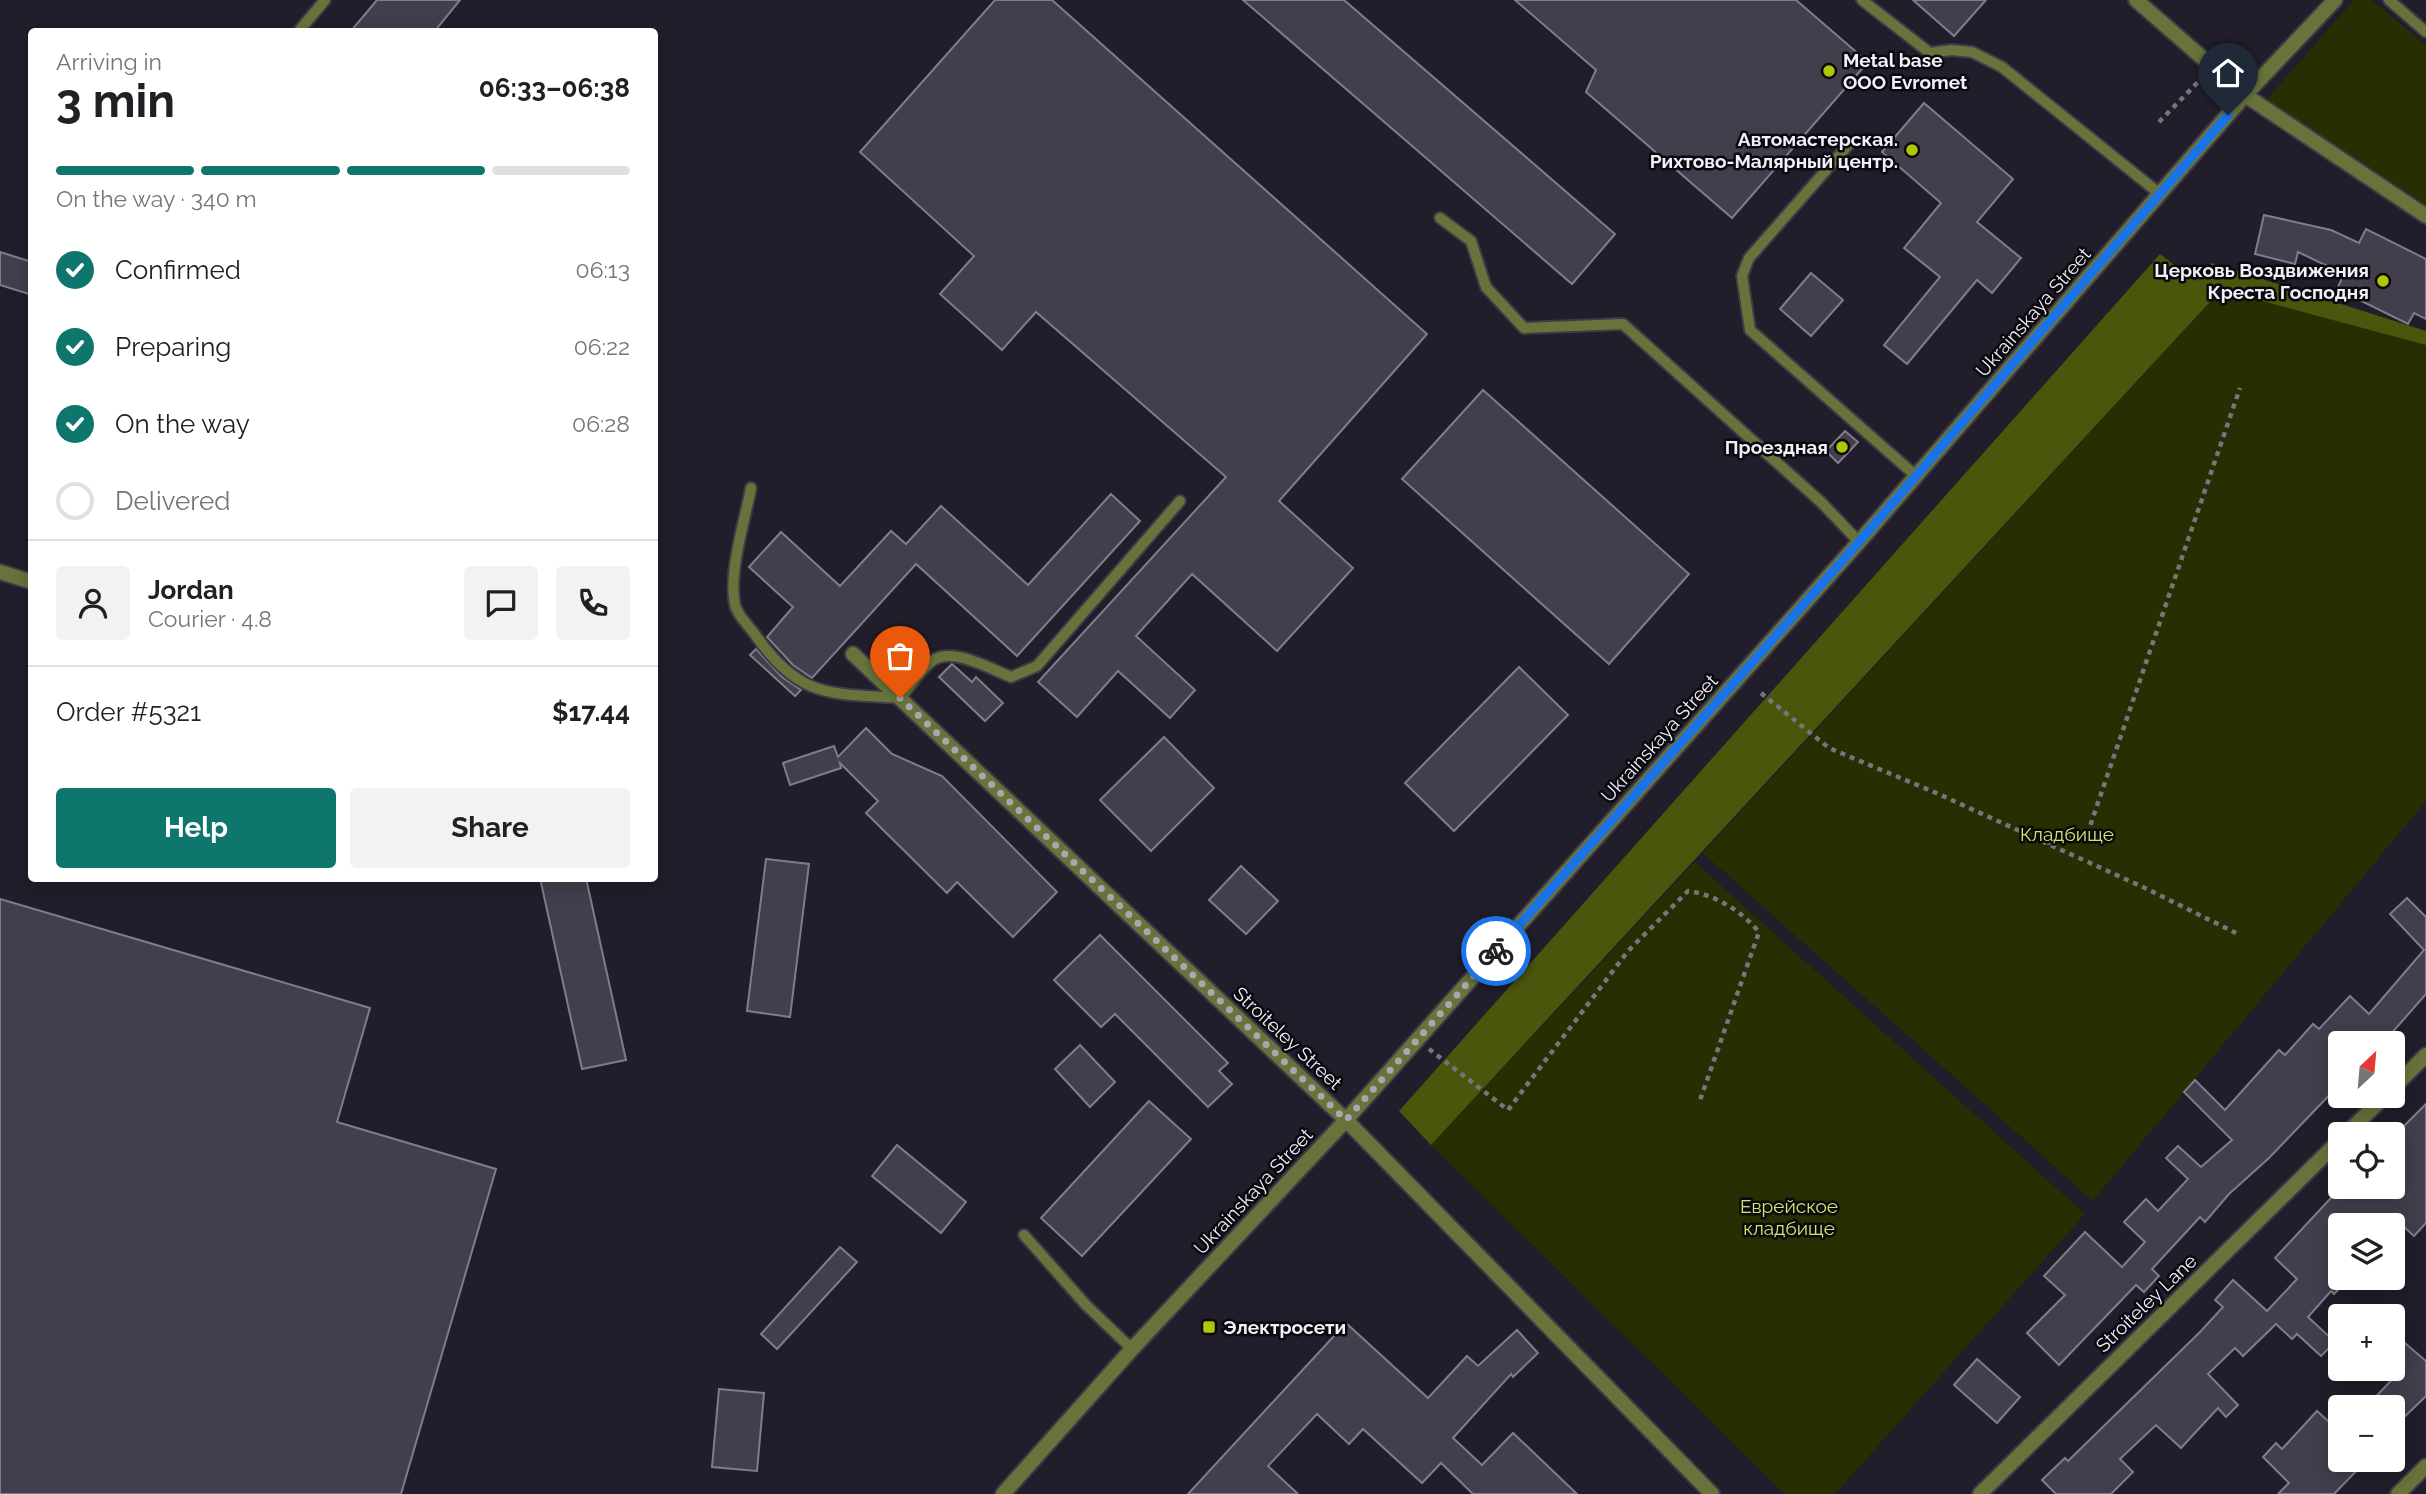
<!DOCTYPE html>
<meta charset="utf-8">
<style>
:root{--surface:#fff;--page:#f2f2f2;--text:#202124;--muted:#757577;--line:#e0e0e0;--accent:#0f766e}
body{margin:0;font-family:Raleway,sans-serif;background:var(--page);color:var(--text);height:100vh;display:flex;flex-direction:column;font-size:26px;white-space:nowrap}
*{box-sizing:border-box;margin:0}
p{font-size:23px;color:var(--muted)}
.icon{flex:none;width:38px;height:38px;fill:none;stroke:currentColor;stroke-width:2;stroke-linecap:round;stroke-linejoin:round}
.map{position:relative;flex:1;overflow:hidden}
.panel{position:absolute;left:28px;top:28px;width:630px;height:854px;display:flex;flex-direction:column;background:var(--surface);border-radius:7px;box-shadow:0 4px 18px #0003}
.panel>*{flex:none}
.needle{width:46px;rotate:26deg}
.buttons{position:absolute;left:2328px;top:1031px;display:grid;gap:14px}
.buttons a{display:grid;place-items:center;width:77px;height:77px;border-radius:7px;background:var(--surface);box-shadow:0 4px 18px #0003;font-size:35px}
.pin{position:absolute;display:grid;place-items:center;width:60px;height:60px;color:#fff;margin:-72px -30px;border-radius:50% 50% 50% 0;rotate:-45deg;box-shadow:0 0 7px #0007}
.pin .icon{rotate:45deg}
.courier{position:absolute;display:grid;place-items:center;width:70px;height:70px;margin:-35px;border:5px solid #1a73e8;border-radius:50%;background:#fff;color:#222;box-shadow:0 2px 9px #0007}
.head em{font-style:normal;font-weight:700}
.head div{display:flex;flex-direction:column-reverse}
.head{display:flex;align-items:center;justify-content:space-between;height:119px;padding:0 28px}
h1{font-size:46px;font-weight:700;line-height:52px}
.bar{display:grid;grid-template-columns:repeat(4,1fr);gap:10px 7px;align-content:center;height:84px;padding:0 28px}
.bar i{height:9px;border-radius:5px;background:var(--line)}
.bar .on{background:var(--accent)}
.bar p{grid-column:span 4}
.line{display:flex;align-items:center;gap:18px;padding:0 28px;border-top:2px solid var(--line)}
.line div{flex:1}
.round{display:grid;place-items:center;flex:none;width:74px;height:74px;border-radius:7px;background:var(--page)}
ol{padding:0 28px;list-style:none}
li{display:flex;align-items:center;gap:21px;height:77px}
li p{margin-inline-start:auto}
li .icon{padding:7px;border-radius:50%;background:var(--accent);color:#fff;stroke-width:4}
li:last-child{color:var(--muted)}
li i{width:38px;height:38px;border:4px solid var(--line);border-radius:50%}
.cta{display:flex;gap:14px;margin-top:auto;padding:14px 28px}
.cta a{flex:1;height:80px;border-radius:7px;background:var(--accent);color:#fff;font-size:28px;font-weight:700;line-height:80px;text-align:center}
.cta a+a{background:var(--page);color:var(--text)}
.map>svg:first-child{display:block}
.green{fill:#282e01}
.forest{fill:#4b550b}
.building{fill:#423e4c;stroke:#807c8b;stroke-width:2}
.lines{fill:none;stroke-linecap:round;stroke-linejoin:round}
.service-casing{stroke:#3e3a47;stroke-width:14}
.minor-casing{stroke:#3e3a47;stroke-width:18}
.tertiary-casing{stroke:#3e3a47;stroke-width:18}
.path{stroke:#77737f;stroke-width:4.5;stroke-dasharray:5 5;stroke-linecap:butt}
.service{stroke:#68733b;stroke-width:10}
.minor{stroke:#68733b;stroke-width:14}
.tertiary{stroke:#68733b;stroke-width:14}
.done{stroke:#a9a6b0;stroke-width:7;stroke-dasharray:0 12.6}
.route{stroke:#1a73e8;stroke-width:9}
.poi-dot{fill:#afc506;stroke:#0a090e;stroke-width:2.5}
.labels{text-anchor:middle;stroke-width:5;stroke-linejoin:round;paint-order:stroke}
.poi-label{font-size:19px;font-weight:bold;fill:#f2eff8;stroke:#0a090e;text-anchor:end}
.street-label{font-size:19px;fill:#f2eff8;stroke:#0a090e}
.park-label{font-size:19px;fill:#d0e56d;stroke:#0a090e}
</style>
<div class="map">
<svg width="2426" height="1494" viewBox="0 0 2426 1494">
<rect width="100%" height="100%" fill="#211d2a"/>
<g class="green">
<polygon points="2354,0 2372,0 2426,45 2426,205 2267,99"/>
<polygon points="2221,290 2426,345 2426,801 2093,1201 1703,853"/>
<polygon points="1695,862 2085,1214 1835,1494 1785,1494 1431,1145"/>
</g>
<polygon class="forest" points="2160,254 2195,281 2212,263 2426,331 2426,345 2221,290 1431,1145 1399,1111"/>
<g class="building">
<polygon points="377,0 460,0 434,32 350,32"/>
<polygon points="995,0 1052,0 1427,334 1279,501 1353,568 1277,651 1192,574 1136,636 1195,690 1170,718 1118,671 1077,717 1038,682 1226,477 1036,312 1002,350 940,294 974,256 860,152"/>
<polygon points="1243,0 1344,0 1615,234 1572,284"/>
<polygon points="1515,0 1796,0 1868,62 1732,218 1586,92 1596,70"/>
<polygon points="1913,0 1986,0 1954,36"/>
<polygon points="1924,103 2013,179 1977,222 2021,258 1992,293 1977,280 1907,364 1884,345 1940,277 1904,248 1941,203 1882,152"/>
<polygon points="2264,215 2331,230 2359,243 2366,229 2426,259 2426,319 2414,313 2408,324 2337,289 2344,274 2298,252 2295,264 2255,254"/>
<polygon points="0,252 32,262 32,295 0,285"/>
<polygon points="1811,273 1843,300 1811,336 1780,309"/>
<polygon points="1483,390 1689,574 1609,664 1402,479"/>
<polygon points="1845,431 1858,442 1838,463 1826,451"/>
<polygon points="1111,494 1140,521 1017,656 916,564 812,678 793,665 767,637 793,607 749,567 781,532 840,586 891,531 906,544 941,506 1028,585"/>
<polygon points="756,649 782,677 801,690 795,696 750,655"/>
<polygon points="952,664 972,682 976,677 1003,703 985,721 939,677"/>
<polygon points="1519,667 1568,715 1454,831 1405,783"/>
<polygon points="866,728 892,754 942,776 1057,892 1013,937 957,882 947,893 866,813 878,801 840,763 841,768 790,785 783,763 834,746 838,757"/>
<polygon points="1164,737 1214,788 1151,851 1100,800"/>
<polygon points="766,859 809,864 790,1017 747,1011"/>
<polygon points="1241,866 1278,901 1246,934 1209,900"/>
<polygon points="540,878 586,878 626,1060 582,1069"/>
<polygon points="2407,898 2426,917 2426,994 2383,1043 2340,1043 2340,1084 2269,1158 2229,1194 2205,1222 2200,1217 2152,1269 2159,1276 2144,1292 2136,1285 2059,1365 2027,1333 2065,1295 2044,1276 2085,1232 2122,1267 2145,1242 2124,1222 2146,1199 2158,1211 2188,1179 2166,1158 2178,1146 2201,1167 2232,1140 2184,1092 2195,1080 2225,1110 2279,1050 2285,1055 2313,1024 2319,1029 2350,996 2369,1014 2424,950 2390,914"/>
<polygon points="0,899 370,1008 337,1122 496,1169 401,1494 0,1494"/>
<polygon points="1100,935 1228,1063 1219,1071 1232,1084 1208,1107 1115,1014 1101,1027 1054,980"/>
<polygon points="1080,1045 1115,1082 1090,1107 1055,1069"/>
<polygon points="1149,1101 1191,1139 1082,1256 1041,1218"/>
<polygon points="2426,1104 2426,1223 2414,1236 2402,1225 2340,1225 2340,1278 2347,1281 2334,1294 2331,1291 2308,1317 2335,1342 2321,1356 2297,1334 2292,1339 2276,1324 2243,1356 2235,1348 2208,1374 2238,1405 2226,1417 2218,1408 2181,1448 2156,1425 2120,1459 2133,1472 2111,1494 2056,1494 2042,1480 2065,1458 2068,1461 2200,1332 2223,1307 2215,1300 2233,1280 2267,1311 2297,1279 2275,1258 2342,1186 2392,1186 2392,1138"/>
<polygon points="897,1145 966,1202 941,1233 872,1176"/>
<polygon points="840,1247 857,1262 777,1349 761,1334"/>
<polygon points="1346,1323 1428,1398 1467,1356 1478,1366 1517,1330 1538,1353 1513,1377 1511,1374 1453,1438 1482,1465 1513,1433 1577,1494 1473,1494 1441,1463 1422,1483 1363,1429 1349,1444 1317,1414 1268,1466 1298,1494 1188,1494"/>
<polygon points="2392,1332 2426,1361 2426,1396 2392,1429 2392,1407 2366,1407 2403,1368 2392,1359"/>
<polygon points="1977,1359 2020,1397 1997,1423 1954,1385"/>
<polygon points="719,1389 764,1393 757,1471 712,1467"/>
<polygon points="2340,1409 2340,1460 2367,1460 2334,1494 2278,1494 2289,1483 2263,1457 2276,1443 2282,1449 2317,1411 2328,1421"/>
</g>
<g class="lines">
<defs>
<g id="service">
<polyline points="1862,0 1930,53 1951,50 1972,52 2002,67 2160,194"/>
<polyline points="2389,0 2426,32"/>
<polyline points="298,32 325,0"/>
<polyline points="1850,143 1749,258 1742,276 1750,330 1916,476"/>
<polyline points="1440,218 1471,241 1486,287 1524,328 1623,324 1822,503 1859,542"/>
<path d="M751,488C745,520 728,573 735,605C737,615 750,627 756,636C801,699 829,693 900,698C910,687 920,670 932,661C952,646 991,669 1011,677L1037,666L1180,501"/>
<polyline points="1024,1235 1086,1305 1132,1349"/>
</g>
<g id="minor">
<polyline points="2245,95 2426,216"/>
<polyline points="0,572 32,582"/>
<polyline points="853,654 1346,1120 1712,1494"/>
<polyline points="2392,1089 2426,1055"/>
<polyline points="2346,1134 2385,1096"/>
<polyline points="1980,1494 2340,1140"/>
<polyline points="2398,1494 2426,1466"/>
</g>
<g id="tertiary">
<polyline points="2136,0 2245,95"/>
<polyline points="1003,1494 1132,1349 1346,1120 1859,542 2245,95 2335,0"/>
</g>
</defs>
<use href="#service" class="service-casing"/>
<use href="#minor" class="minor-casing"/>
<use href="#tertiary" class="tertiary-casing"/>
<g class="path">
<polyline points="2224,54 2233,45"/>
<polyline points="2159,122 2201,79"/>
<polyline points="1761,693 1829,748 1934,792 2145,888 2236,933"/>
<polyline points="2047,843 2088,832 2240,388"/>
<path d="M1429,1049L1508,1110L1628,951L1688,891C1716,895 1740,910 1759,932L1699,1103"/>
</g>
<use href="#service" class="service"/>
<use href="#minor" class="minor"/>
<use href="#tertiary" class="tertiary"/>
</g>
<g class="lines">
<polyline class="done" points="900,698 1346,1120 1496,951"/>
<polyline class="route" points="1496,951 1859,542 2228,115"/>
</g>
<g class="poi-dot">
<circle cx="1829" cy="71" r="7"/>
<circle cx="1912" cy="150" r="7"/>
<circle cx="2383" cy="281" r="7"/>
<circle cx="1842" cy="447" r="7"/>
<rect x="1202" y="1320" width="14" height="14" rx="3.5"/>
</g>
<g class="labels">
<g class="poi-label">
<text x="1843" y="67" text-anchor="start">Metal base<tspan x="1843" dy="22">OOO Evromet</tspan></text>
<text x="1898" y="146">Автомастерская.<tspan x="1898" dy="22">Рихтово-Малярный центр.</tspan></text>
<text x="2369" y="277">Церковь Воздвижения<tspan x="2369" dy="22">Креста Господня</tspan></text>
<text x="1828" y="454">Проездная</text>
<text x="1223" y="1334" text-anchor="start">Электросети</text>
</g>
<g class="street-label">
<text transform="translate(2033 312) rotate(-49)" y="7">Ukrainskaya Street</text>
<text transform="translate(1659 738) rotate(-48)" y="7">Ukrainskaya Street</text>
<text transform="translate(1288 1038) rotate(43)" y="7">Stroiteley Street</text>
<text transform="translate(1253 1191) rotate(-47)" y="7">Ukrainskaya Street</text>
<text transform="translate(2146 1303) rotate(-44)" y="7">Stroiteley Lane</text>
</g>
<g class="park-label">
<text x="2067" y="841">Кладбище</text>
<text x="1789" y="1213">Еврейское<tspan x="1789" dy="22">кладбище</tspan></text>
</g>
</g>
</svg>
<div class="buttons">
<a><svg class="needle" viewBox="-14 -14 28 28"><path d="M0-13l5 13h-10z" fill="#e53935"/><path d="M0 13l5-13h-10z" fill="#757577"/></svg></a>
<a><svg class="icon" aria-label="locate" viewBox="0 0 24 24"><circle cx="12" cy="12" r="6"/><path d="M12 2v4M12 18v4M2 12h4M18 12h4"/></svg></a>
<a><svg class="icon" aria-label="layers" viewBox="0 0 24 24"><path d="M12 4l9 5-9 5-9-5zM3 14l9 5 9-5"/></svg></a>
<a>+</a>
<a>−</a>
</div>
<div class="pin" style="left:900px;top:698px;background:#ea580c"><svg class="icon" aria-label="bag" viewBox="0 0 24 24"><path d="M5 8h14l-1 12H6zM9 8a3 3 0 0 1 6 0"/></svg></div>
<div class="pin" style="left:2228px;top:115px;background:#1f2937"><svg class="icon" aria-label="home" viewBox="0 0 24 24"><path d="M3 11l9-7 9 7M6 9v11h12V9"/></svg></div>
<div class="courier" style="left:1496px;top:951px"><svg class="icon" aria-label="bike" viewBox="0 0 24 24"><circle cx="6" cy="16" r="4"/><circle cx="18" cy="16" r="4"/><path d="M6 16l4-8h5l3 8M10 8l3 8H6M13 5h3"/></svg></div>
<section class="panel">
<div class="head"><div><h1>3 min</h1><p>Arriving in</p></div><em>06:33–06:38</em></div>
<div class="bar"><i class="on"></i><i class="on"></i><i class="on"></i><i></i><p>On the way · 340 m</p></div>
<ol>
<li><svg class="icon" aria-label="check" viewBox="0 0 24 24"><path d="M5 12l5 5 9-10"/></svg>Confirmed<p>06:13</p></li>
<li><svg class="icon" aria-label="check" viewBox="0 0 24 24"><path d="M5 12l5 5 9-10"/></svg>Preparing<p>06:22</p></li>
<li><svg class="icon" aria-label="check" viewBox="0 0 24 24"><path d="M5 12l5 5 9-10"/></svg>On the way<p>06:28</p></li>
<li><i></i>Delivered</li>
</ol>
<div class="line" style="height:126px"><a class="round"><svg class="icon" aria-label="person" viewBox="0 0 24 24"><circle cx="12" cy="8" r="4"/><path d="M4 21q1-7 8-7t8 7"/></svg></a><div><b>Jordan</b><p>Courier · 4.8</p></div><a class="round"><svg class="icon" aria-label="chat" viewBox="0 0 24 24"><path d="M4 5h16v11H9l-5 4z"/></svg></a><a class="round"><svg class="icon" aria-label="phone" viewBox="0 0 24 24"><path d="M5 4h4l2 5-3 2q2 4 5 5l2-3 5 2v4C11 20 4 13 5 4z"/></svg></a></div>
<div class="line" style="height:91px"><div>Order #5321</div><b>$17.44</b></div>
<div class="cta"><a>Help</a><a>Share</a></div>
</section>
</div>
